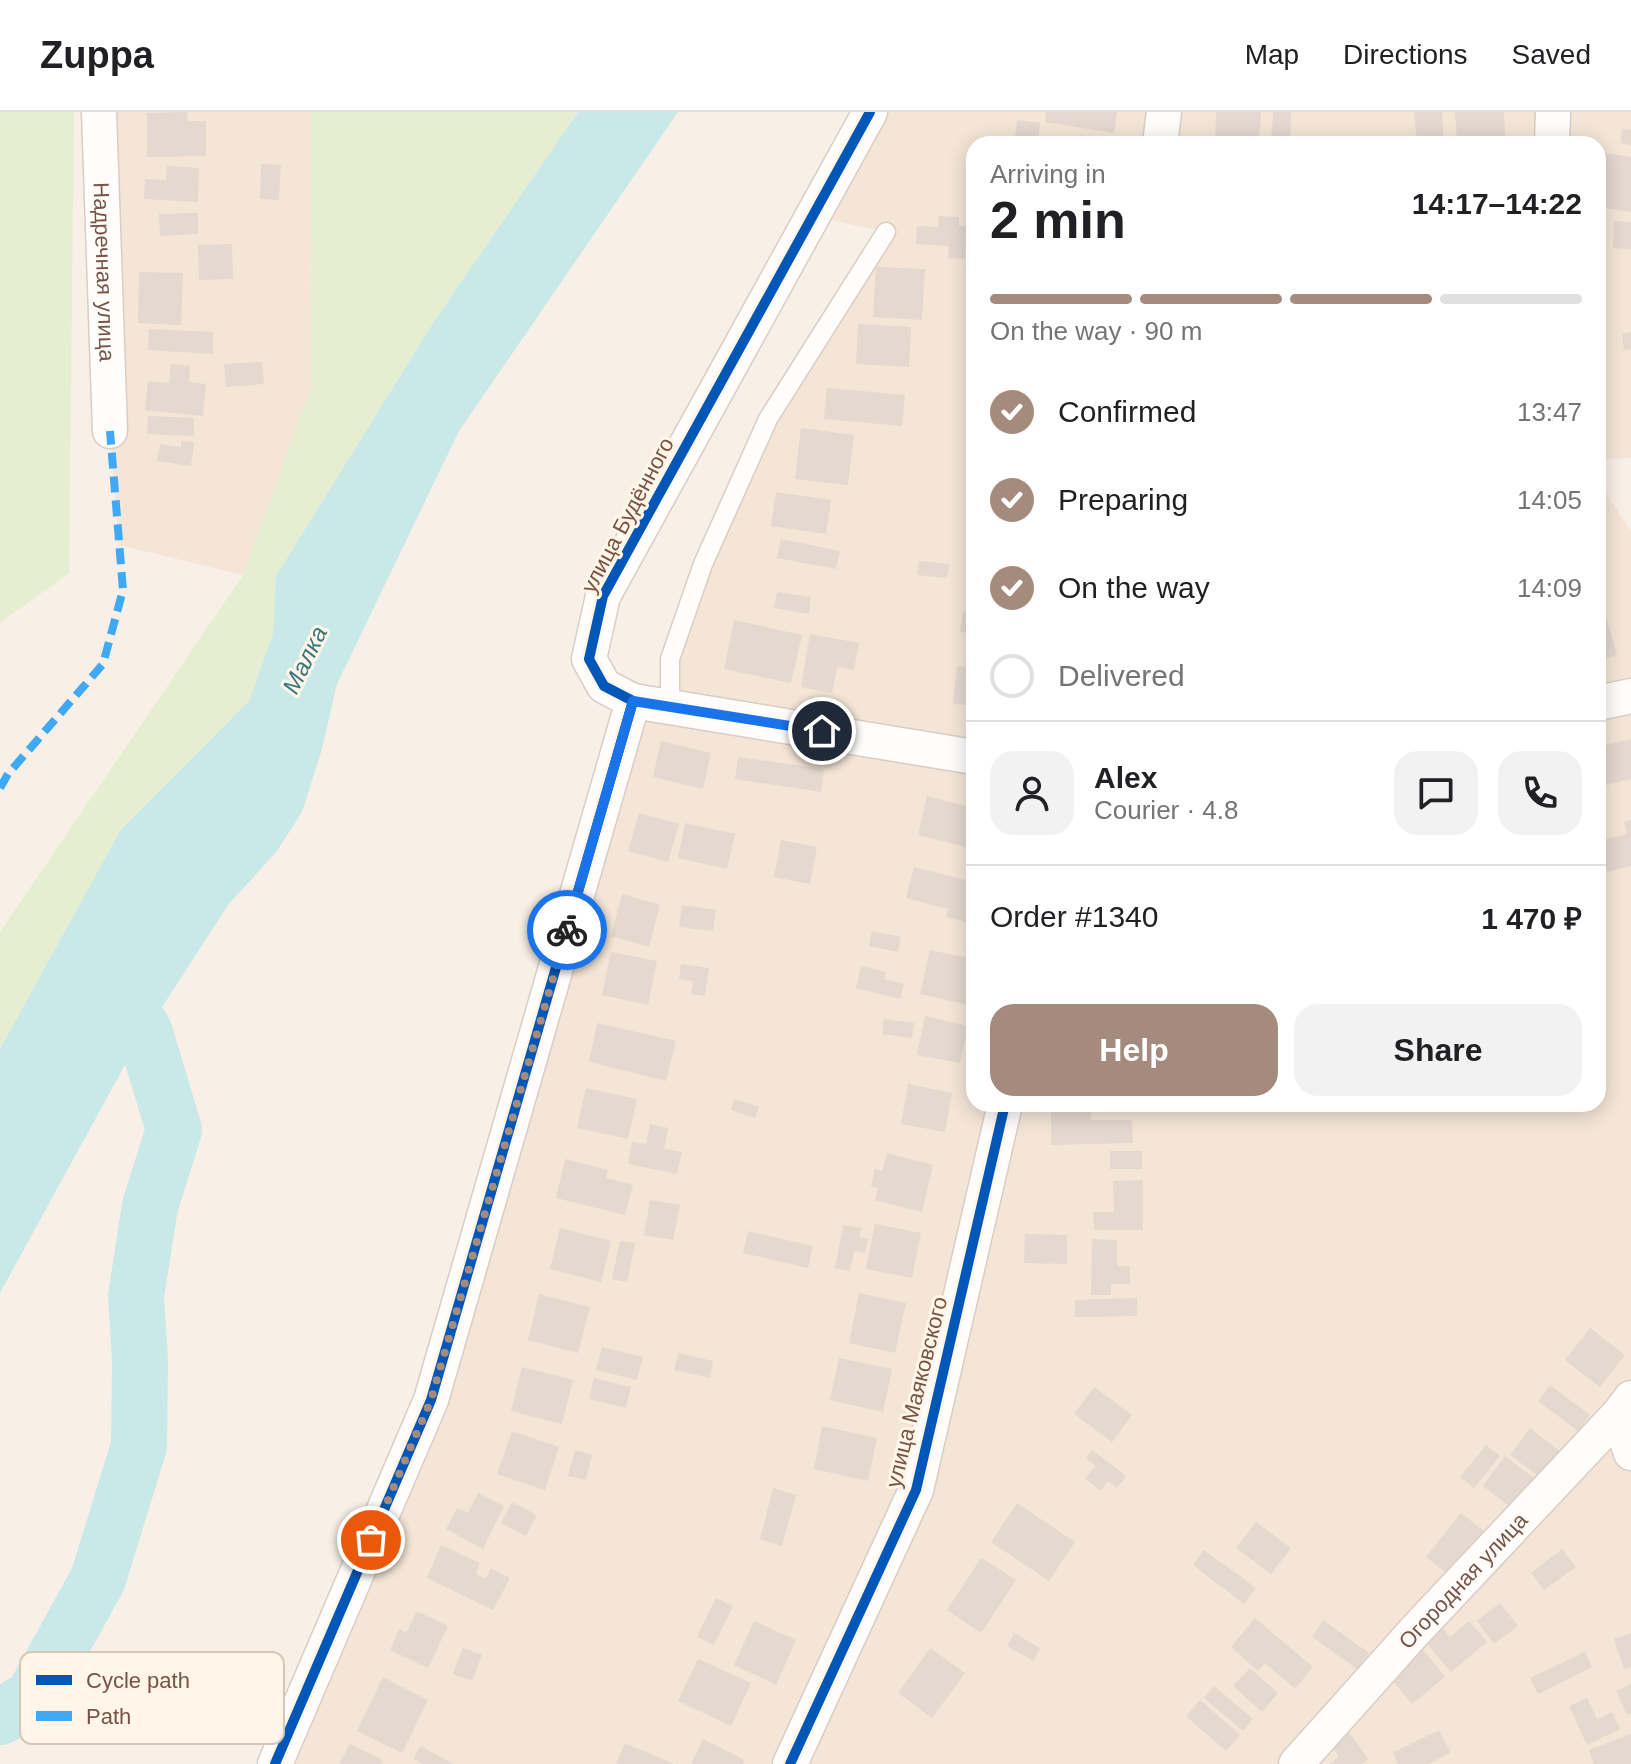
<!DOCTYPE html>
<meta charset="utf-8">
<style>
:root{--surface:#fff;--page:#f2f2f2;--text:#202124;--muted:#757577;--line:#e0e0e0;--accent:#a48b7e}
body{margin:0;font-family:Arial,sans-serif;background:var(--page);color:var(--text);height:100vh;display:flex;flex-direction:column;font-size:30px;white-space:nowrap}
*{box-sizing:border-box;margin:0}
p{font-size:26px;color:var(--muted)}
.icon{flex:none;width:44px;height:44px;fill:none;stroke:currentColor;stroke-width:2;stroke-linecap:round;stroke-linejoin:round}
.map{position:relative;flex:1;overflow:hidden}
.drawer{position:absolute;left:966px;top:24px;width:640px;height:976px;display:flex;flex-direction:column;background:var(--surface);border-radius:24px;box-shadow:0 4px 20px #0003}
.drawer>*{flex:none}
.pin{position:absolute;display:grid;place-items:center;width:68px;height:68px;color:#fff;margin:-34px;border:4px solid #fff;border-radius:50%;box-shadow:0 2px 8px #0007}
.courier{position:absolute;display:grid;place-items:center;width:80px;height:80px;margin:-40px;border:6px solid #1a73e8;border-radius:50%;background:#fff;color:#222;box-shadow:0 2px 10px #0007}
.summary em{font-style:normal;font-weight:700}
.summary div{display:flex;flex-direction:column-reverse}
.summary{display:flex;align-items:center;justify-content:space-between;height:136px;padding:0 24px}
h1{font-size:52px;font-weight:700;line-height:60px}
.bar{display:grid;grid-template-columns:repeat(4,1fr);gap:12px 8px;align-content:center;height:96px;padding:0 24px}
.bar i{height:10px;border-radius:6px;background:var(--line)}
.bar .selected{background:var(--accent)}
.bar p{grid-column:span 4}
.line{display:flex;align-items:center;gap:20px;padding:0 24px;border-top:2px solid var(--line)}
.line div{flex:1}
.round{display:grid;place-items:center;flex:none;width:84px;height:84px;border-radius:24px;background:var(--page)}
ol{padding:0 24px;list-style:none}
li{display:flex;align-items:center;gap:24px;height:88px}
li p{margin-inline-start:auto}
li .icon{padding:8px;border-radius:50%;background:var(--accent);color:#fff;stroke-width:4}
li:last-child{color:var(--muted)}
li i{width:44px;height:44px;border:4px solid var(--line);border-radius:50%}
.button{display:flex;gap:16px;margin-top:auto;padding:16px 24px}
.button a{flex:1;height:92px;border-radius:24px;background:var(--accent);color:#fff;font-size:32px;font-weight:700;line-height:92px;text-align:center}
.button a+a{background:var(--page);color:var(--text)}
header{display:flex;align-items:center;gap:48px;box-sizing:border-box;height:112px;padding:0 40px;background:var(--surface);border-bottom:2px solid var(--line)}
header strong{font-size:38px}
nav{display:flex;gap:44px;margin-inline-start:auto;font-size:28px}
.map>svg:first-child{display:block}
.residential{fill:#f4e5d7}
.green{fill:#e5eed1}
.water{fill:#c9e8e8}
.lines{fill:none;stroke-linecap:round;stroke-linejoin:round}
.river{stroke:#c9e8e8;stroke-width:56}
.building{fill:#e4d8cf}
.service-casing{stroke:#d9cdc5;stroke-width:21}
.minor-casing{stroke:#d9cdc5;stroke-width:37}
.service{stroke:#fefdfb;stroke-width:18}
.minor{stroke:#fefdfb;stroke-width:34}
.quiet{stroke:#3fa9f5;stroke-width:8;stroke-dasharray:16 8;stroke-linecap:butt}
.cycleway-casing{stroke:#fff5e9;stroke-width:15}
.cycleway{stroke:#0057b8;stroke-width:10}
.done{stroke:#a48b7e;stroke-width:8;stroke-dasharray:0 14.4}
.route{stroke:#1a73e8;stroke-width:10}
.labels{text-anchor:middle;stroke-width:6;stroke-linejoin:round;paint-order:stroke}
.street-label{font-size:22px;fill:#775446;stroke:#fff5e9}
.water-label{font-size:24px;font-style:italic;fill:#39777e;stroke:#fff5e9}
.key{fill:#fff5e9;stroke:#d6c5b8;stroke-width:2}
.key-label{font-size:22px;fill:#775446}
</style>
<header>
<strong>Zuppa</strong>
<nav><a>Map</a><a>Directions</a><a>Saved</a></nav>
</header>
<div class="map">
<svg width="1631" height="1652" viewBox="0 0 1631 1652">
<rect width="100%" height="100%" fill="#f8f0e7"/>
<g class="residential">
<polygon points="99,0 311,0 312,273 243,463 119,433 110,319"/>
<polygon points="870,0 1631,0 1631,346 1598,347 1598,32 974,32 974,992 1598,992 1598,369 1631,419 1631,1652 275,1652 431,1288 633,589 669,594 670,547 768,307 886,120 812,104"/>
</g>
<g class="green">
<polygon points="0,0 74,0 69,461 0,511"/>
<polygon points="311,0 578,0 433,211 276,464 273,522 249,589 120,719 0,937 0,820 243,463 312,273"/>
</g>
<polygon class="water" points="578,0 678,0 459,319 337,572 322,637 302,700 277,739 228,793 126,951 0,1181 0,937 120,719 249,589 273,522 276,464 433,211"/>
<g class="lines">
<polyline class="river" points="0,1605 33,1585 98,1467 139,1334 140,1249 136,1184 150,1094 174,1018 145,921 127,889"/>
</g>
<g class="building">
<polygon points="187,0 188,9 206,9 206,44 147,45 147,1"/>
<polygon points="1046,0 1117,0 1114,21 1045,10"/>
<polygon points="1216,0 1261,0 1259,32 1215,32"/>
<polygon points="1273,0 1291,0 1290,32 1271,32"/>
<polygon points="1414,0 1442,0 1444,32 1417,32"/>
<polygon points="1455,0 1504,0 1505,28 1457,30"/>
<polygon points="1017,8 1040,11 1038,28 1015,26"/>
<polygon points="1622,17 1631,18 1631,33 1621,31"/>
<polygon points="1598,40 1631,45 1631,100 1598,95"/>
<polygon points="261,52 281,53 279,88 260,87"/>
<polygon points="167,54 199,56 198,90 144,87 145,67 166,68"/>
<polygon points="198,101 198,122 160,124 159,102"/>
<polygon points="939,104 959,105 959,114 967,114 965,147 948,146 949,134 916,132 917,114 938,115"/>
<polygon points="1614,109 1631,110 1631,137 1613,136"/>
<polygon points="232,132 233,167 199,168 198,133"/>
<polygon points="876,155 925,157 922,208 873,205"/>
<polygon points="139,160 183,161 181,213 138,211"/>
<polygon points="858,212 911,215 909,255 856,252"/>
<polygon points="149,217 213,220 213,242 148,238"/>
<polygon points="1631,220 1631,237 1624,238 1622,222"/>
<polygon points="262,250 264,272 226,275 224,252"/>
<polygon points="171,252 190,254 189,270 206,272 203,304 145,298 148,269 169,271"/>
<polygon points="827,276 905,283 902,314 824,307"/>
<polygon points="148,304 194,306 194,324 147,322"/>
<polygon points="801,316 854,323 848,373 795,367"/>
<polygon points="181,329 194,330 191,354 157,349 160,332 181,335"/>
<polygon points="776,380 831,388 826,422 771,414"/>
<polygon points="781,427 840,439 836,457 777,446"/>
<polygon points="919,449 949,452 947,466 917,463"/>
<polygon points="777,480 811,485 809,502 774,496"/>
<polygon points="1602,491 1617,543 1598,548 1598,492"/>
<polygon points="963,499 974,501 974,522 960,520"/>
<polygon points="734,508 802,523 791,571 724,557"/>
<polygon points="810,522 859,531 854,558 837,555 832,581 801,575"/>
<polygon points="957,554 974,556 974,594 953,592"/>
<polygon points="1631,627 1631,667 1598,675 1598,635"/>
<polygon points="661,629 711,641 703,677 653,665"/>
<polygon points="738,645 824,657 821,680 735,667"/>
<polygon points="927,684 974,696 974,737 918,723"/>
<polygon points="639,701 679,712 668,750 628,739"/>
<polygon points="1631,708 1631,754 1607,760 1599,729 1627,722 1624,710"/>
<polygon points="685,711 735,722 727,757 678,746"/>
<polygon points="781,728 817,735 810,772 774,765"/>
<polygon points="914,755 974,770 974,812 946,805 948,797 906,786"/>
<polygon points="622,782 660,793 649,835 611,824"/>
<polygon points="682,793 716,798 713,819 679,815"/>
<polygon points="872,819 901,825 898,840 869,834"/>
<polygon points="930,838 974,847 974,870 969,893 920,882"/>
<polygon points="611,840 657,849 648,893 602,883"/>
<polygon points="681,852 709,856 705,884 691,882 693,869 679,867"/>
<polygon points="861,854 886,860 884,867 904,872 900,887 856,876"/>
<polygon points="925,904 968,914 960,951 917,943"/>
<polygon points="884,907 914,911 912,926 882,922"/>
<polygon points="597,911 676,929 666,969 589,950"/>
<polygon points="908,972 952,981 945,1020 901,1012"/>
<polygon points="586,976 637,987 628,1027 577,1016"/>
<polygon points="734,987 759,995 755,1006 731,998"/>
<polygon points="1051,1000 1091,1000 1090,1008 1132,1008 1133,1031 1051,1033"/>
<polygon points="650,1012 668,1016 664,1037 682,1040 677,1062 628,1052 632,1030 646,1032"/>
<rect x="1110" y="1039" width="32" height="18"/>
<polygon points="887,1041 933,1053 922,1100 875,1088 878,1076 871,1074 875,1057 882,1059"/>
<polygon points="565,1047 608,1058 606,1066 633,1073 625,1103 556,1086"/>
<polygon points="1143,1068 1143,1118 1094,1118 1093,1100 1114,1100 1113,1069"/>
<polygon points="650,1088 680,1093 673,1128 644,1123"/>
<polygon points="875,1112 921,1121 912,1166 866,1157"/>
<polygon points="843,1113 861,1116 859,1125 868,1127 865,1141 854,1139 850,1159 835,1156"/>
<polygon points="560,1116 611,1129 601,1170 550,1157"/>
<polygon points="748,1119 813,1134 808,1156 743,1141"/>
<polygon points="1025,1122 1067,1123 1067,1152 1024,1151"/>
<polygon points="1092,1127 1117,1128 1117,1154 1130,1154 1130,1172 1111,1172 1111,1183 1091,1183"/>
<polygon points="620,1129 635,1131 627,1170 612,1167"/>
<polygon points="859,1181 906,1191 895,1241 849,1231"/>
<polygon points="539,1182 590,1195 578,1241 528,1228"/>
<polygon points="1137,1186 1137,1204 1075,1205 1075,1188"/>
<polygon points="1590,1216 1625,1243 1600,1275 1565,1248"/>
<polygon points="602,1235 643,1245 637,1268 596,1258"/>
<polygon points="678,1241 713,1249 710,1266 674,1258"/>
<polygon points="839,1246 892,1257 883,1300 830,1288"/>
<polygon points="522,1255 573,1268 562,1312 511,1299"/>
<polygon points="594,1266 631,1275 626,1296 589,1287"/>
<polygon points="1550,1273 1590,1303 1578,1319 1538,1289"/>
<polygon points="1094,1275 1132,1303 1112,1330 1074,1302"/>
<polygon points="822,1314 877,1326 868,1369 814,1357"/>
<polygon points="1530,1316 1561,1340 1541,1366 1510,1343"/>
<polygon points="512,1319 559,1335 545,1378 497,1362"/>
<polygon points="1486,1333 1500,1344 1474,1376 1460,1365"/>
<polygon points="575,1338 592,1343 586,1368 568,1364"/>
<polygon points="1092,1338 1126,1364 1117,1376 1108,1369 1101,1379 1085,1367 1096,1354 1086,1346"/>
<polygon points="1505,1344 1538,1369 1516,1399 1483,1374"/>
<polygon points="773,1376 796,1383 782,1434 760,1427"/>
<polygon points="478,1381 504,1394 483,1437 446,1417 457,1396 468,1401"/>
<polygon points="512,1390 537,1403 526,1424 501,1411"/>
<polygon points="1017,1391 1075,1430 1049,1469 991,1430"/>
<polygon points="1461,1401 1489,1423 1454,1467 1426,1445"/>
<polygon points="1256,1410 1291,1436 1271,1462 1236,1436"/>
<polygon points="441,1433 480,1451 476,1462 486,1467 491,1456 510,1466 493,1498 427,1466"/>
<polygon points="1562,1437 1576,1455 1544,1478 1531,1461"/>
<polygon points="1204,1438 1256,1476 1244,1492 1193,1453"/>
<polygon points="981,1446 1016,1468 981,1521 947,1498"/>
<polygon points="716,1486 733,1494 714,1533 697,1525"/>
<polygon points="1500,1491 1518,1514 1494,1532 1477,1509"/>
<polygon points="417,1499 448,1514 428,1556 390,1538 399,1517 406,1521"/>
<polygon points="1255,1506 1313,1555 1295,1577 1265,1551 1258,1559 1231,1535"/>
<polygon points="1323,1508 1369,1541 1357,1557 1312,1525"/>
<polygon points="754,1509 796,1528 776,1573 734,1553"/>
<polygon points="1469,1509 1487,1530 1451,1560 1423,1527 1440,1513 1450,1525"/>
<polygon points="1014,1521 1040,1536 1034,1549 1007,1534"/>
<polygon points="1631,1521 1631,1555 1624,1557 1614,1527"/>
<polygon points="1421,1535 1445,1565 1412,1592 1388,1563"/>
<polygon points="463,1536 482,1543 472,1569 453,1562"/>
<polygon points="930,1536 965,1561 932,1606 898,1581"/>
<polygon points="1585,1540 1592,1555 1538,1582 1530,1566"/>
<polygon points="698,1547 751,1571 731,1614 678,1589"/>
<polygon points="1250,1556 1278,1581 1262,1600 1233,1574"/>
<polygon points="383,1565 428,1588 402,1641 357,1619"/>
<polygon points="1631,1572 1631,1601 1627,1603 1616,1579"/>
<polygon points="1214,1574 1253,1607 1243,1619 1204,1586"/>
<polygon points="1587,1586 1597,1607 1612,1600 1620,1617 1587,1633 1569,1594"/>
<polygon points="1200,1588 1240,1623 1226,1639 1186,1604"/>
<polygon points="1439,1618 1451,1641 1428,1652 1398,1652 1393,1641"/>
<polygon points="1349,1620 1368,1647 1361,1652 1329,1652 1339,1645 1331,1633"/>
<polygon points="1631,1622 1631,1652 1594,1652 1589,1638"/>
<polygon points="703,1627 745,1648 743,1652 691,1652"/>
<polygon points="625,1631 674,1652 616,1652"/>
<polygon points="350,1632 383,1648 381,1652 339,1652"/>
<polygon points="420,1634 454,1652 423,1652 414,1647"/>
</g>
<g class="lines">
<defs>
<polyline id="service" points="670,594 670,547 703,452 768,307 886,120"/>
<g id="minor">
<path id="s1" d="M99,0L110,319"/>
<polyline points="1160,32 1164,0"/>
<polyline points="1552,32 1553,0"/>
<polyline points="633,589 974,645"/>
<polyline points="1598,591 1631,584"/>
<polyline points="1618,1303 1631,1341"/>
<polyline points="275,1652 431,1288 633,589 604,574 589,547 603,484 870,0"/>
<polyline points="790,1652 916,1378 1005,992"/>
<path id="s2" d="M1296,1652L1415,1519L1618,1303L1631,1286"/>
</g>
</defs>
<use href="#service" class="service-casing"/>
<use href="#minor" class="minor-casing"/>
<use href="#service" class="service"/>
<use href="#minor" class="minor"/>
<polyline class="quiet" points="0,676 8,662 103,552 123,478 110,319"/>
<defs>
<g id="cycleway">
<polyline points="275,1652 431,1288 633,589 604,574 589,547 603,484 870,0"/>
<polyline points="790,1652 916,1378 1005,992"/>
</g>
</defs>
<use href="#cycleway" class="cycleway-casing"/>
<use href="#cycleway" class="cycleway"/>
</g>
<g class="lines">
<polyline class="done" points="371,1428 431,1288 567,818"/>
<polyline class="route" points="567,818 633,589 822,619"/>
</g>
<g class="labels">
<g class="street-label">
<text dy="8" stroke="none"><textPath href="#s1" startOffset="160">Надречная улица</textPath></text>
<text transform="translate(627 403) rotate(-62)" y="8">улица Будённого</text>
<text transform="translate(916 1280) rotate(-76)" y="8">улица Маяковского</text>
<text dy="8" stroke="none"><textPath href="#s2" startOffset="248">Огородная улица</textPath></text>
</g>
<g class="water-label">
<text transform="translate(305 548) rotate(-64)" y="8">Малка</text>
</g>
</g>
<rect x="20" y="1540" width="264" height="92" rx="12" class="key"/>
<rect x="36" y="1563" width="36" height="10" fill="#0057b8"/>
<rect x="36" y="1599" width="36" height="10" fill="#3fa9f5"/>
<g class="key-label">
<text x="86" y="1576">Cycle path</text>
<text x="86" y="1612">Path</text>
</g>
</svg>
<div class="pin" style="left:371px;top:1428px;background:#ea580c"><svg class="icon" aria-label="bag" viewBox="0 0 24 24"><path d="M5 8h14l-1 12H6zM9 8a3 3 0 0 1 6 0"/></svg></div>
<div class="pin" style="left:822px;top:619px;background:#1f2937"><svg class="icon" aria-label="home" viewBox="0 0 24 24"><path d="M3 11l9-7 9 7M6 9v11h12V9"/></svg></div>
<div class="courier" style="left:567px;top:818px"><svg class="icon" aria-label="bike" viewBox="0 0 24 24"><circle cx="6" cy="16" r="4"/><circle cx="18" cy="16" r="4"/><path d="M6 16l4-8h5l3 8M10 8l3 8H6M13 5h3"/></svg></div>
<section class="drawer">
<div class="summary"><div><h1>2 min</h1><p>Arriving in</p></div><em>14:17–14:22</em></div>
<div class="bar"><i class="selected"></i><i class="selected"></i><i class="selected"></i><i></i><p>On the way · 90 m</p></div>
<ol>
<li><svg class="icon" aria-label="check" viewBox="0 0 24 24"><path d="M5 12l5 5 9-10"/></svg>Confirmed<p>13:47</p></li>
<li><svg class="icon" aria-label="check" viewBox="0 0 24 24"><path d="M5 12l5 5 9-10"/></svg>Preparing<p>14:05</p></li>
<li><svg class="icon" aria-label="check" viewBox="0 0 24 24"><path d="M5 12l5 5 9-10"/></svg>On the way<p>14:09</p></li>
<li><i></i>Delivered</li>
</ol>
<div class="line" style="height:144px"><a class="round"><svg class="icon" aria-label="person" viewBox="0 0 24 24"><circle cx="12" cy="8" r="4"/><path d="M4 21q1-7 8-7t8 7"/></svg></a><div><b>Alex</b><p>Courier · 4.8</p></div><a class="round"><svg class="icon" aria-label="chat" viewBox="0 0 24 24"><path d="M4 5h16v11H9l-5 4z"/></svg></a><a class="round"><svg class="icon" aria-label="phone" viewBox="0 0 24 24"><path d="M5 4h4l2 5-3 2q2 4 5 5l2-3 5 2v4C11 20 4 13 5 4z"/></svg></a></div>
<div class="line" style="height:104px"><div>Order #1340</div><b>1 470 ₽</b></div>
<div class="button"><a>Help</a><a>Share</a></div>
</section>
</div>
